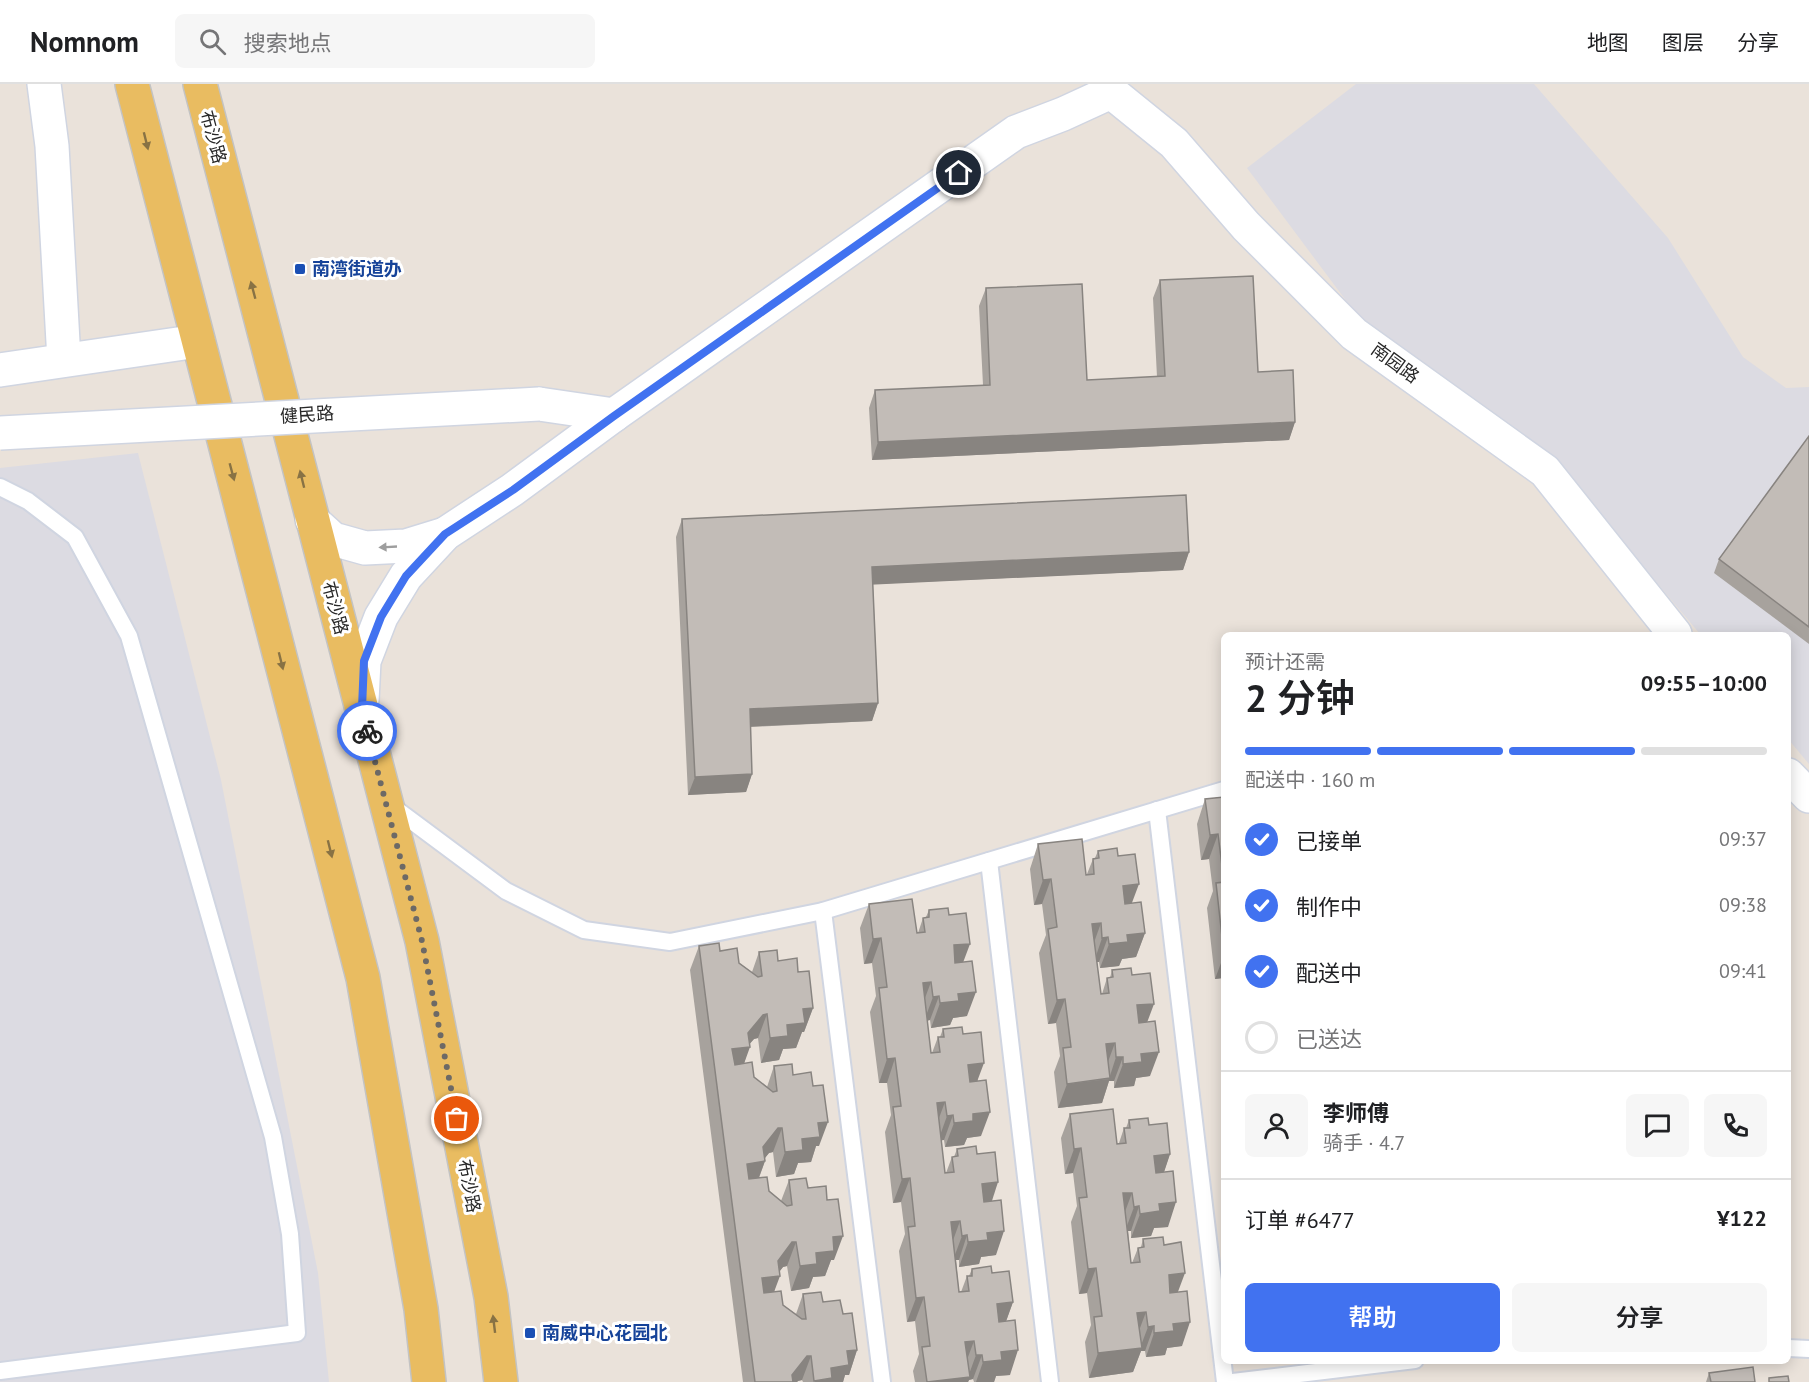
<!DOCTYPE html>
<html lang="zh">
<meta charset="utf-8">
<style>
:root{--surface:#fff;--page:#f6f6f6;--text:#202124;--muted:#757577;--line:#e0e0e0;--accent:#4172f0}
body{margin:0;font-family:"PT Sans","Noto Sans SC",sans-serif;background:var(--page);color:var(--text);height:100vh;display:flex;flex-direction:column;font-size:22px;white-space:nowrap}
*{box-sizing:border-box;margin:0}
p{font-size:20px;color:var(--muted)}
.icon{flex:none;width:33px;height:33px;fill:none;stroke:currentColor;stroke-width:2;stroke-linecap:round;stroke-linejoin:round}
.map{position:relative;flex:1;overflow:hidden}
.drawer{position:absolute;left:1221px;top:548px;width:570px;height:732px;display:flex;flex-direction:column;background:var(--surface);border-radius:9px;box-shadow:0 3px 15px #0003}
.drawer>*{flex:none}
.pin{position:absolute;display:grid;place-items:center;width:51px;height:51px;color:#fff;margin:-26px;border:3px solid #fff;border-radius:50%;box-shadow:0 2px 6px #0007}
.courier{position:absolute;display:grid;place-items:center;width:60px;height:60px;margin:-30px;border:4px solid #4172f0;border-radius:50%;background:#fff;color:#222;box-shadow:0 2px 8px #0007}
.overview em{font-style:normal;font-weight:600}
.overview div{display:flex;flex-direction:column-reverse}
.overview{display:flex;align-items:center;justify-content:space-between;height:102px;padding:0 24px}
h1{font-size:39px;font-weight:600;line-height:45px}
.bar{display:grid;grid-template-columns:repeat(4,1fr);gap:9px 6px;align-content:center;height:72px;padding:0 24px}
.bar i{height:8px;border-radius:4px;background:var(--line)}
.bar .current{background:var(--accent)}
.bar p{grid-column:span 4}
.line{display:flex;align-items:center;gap:15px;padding:0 24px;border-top:2px solid var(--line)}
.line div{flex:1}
.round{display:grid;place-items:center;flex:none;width:63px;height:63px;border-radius:9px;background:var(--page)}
ol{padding:0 24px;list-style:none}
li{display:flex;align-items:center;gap:18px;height:66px}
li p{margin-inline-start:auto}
li .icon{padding:6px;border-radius:50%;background:var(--accent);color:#fff;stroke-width:4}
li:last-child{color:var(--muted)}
li i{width:33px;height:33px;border:3px solid var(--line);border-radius:50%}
.action{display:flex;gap:12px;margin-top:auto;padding:12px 24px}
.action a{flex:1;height:69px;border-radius:9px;background:var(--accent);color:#fff;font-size:24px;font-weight:600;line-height:69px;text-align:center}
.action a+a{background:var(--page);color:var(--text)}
header{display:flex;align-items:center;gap:36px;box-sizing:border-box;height:84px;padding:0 30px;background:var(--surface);border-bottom:2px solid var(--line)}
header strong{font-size:28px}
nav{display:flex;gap:33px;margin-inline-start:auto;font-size:21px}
.search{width:420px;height:54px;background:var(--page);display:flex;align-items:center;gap:15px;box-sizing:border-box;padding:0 21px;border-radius:9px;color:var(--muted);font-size:22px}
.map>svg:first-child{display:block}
.industrial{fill:#dcdbe2}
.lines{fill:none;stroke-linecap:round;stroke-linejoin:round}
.lane-casing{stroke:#d0d5e1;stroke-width:20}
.street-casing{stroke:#d0d5e1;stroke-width:36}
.secondary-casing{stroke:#d0d5e1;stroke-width:36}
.primary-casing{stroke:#c3c3c3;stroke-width:36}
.lane{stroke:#fff;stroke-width:16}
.street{stroke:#fff;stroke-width:33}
.secondary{stroke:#fff;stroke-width:33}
.primary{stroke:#e9bc61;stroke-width:33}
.secondary-bridge-casing{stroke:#d0d5e1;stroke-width:36;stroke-linecap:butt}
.secondary-bridge{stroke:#fff;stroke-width:33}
.wall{fill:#a7a29d}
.shaded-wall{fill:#888480}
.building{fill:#c2bcb7;stroke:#888480;stroke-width:1.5}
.oneway{fill:#887244}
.oneway2{fill:#9e9e9e}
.done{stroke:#6c6966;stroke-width:6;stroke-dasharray:0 10.8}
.route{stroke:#4172f0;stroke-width:8}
.transit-dot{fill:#1a4fb4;stroke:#fff;stroke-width:2}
.labels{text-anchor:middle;stroke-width:6;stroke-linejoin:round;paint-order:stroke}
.street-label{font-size:18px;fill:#282828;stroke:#fff}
.transit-label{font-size:18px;font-weight:bold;fill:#164399;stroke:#fff;text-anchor:start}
</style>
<header>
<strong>Nomnom</strong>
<div class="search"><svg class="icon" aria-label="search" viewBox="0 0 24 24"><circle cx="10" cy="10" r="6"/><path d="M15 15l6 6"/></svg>搜索地点</div>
<nav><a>地图</a><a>图层</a><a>分享</a></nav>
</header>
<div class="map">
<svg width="1809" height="1298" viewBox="0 0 1809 1298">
<rect width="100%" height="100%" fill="#eae2da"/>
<g class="industrial">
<polygon points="1356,0 1534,0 1668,154 1743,273 1786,304 1809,303 1809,680 1788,655 1788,550 1700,550 1552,374 1359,234 1247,84"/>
<polygon points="138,369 221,696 318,1189 329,1298 0,1298 0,384"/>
</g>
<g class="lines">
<defs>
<g id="lane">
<polyline points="0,403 28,417 75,453 129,552 273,1053 290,1150 297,1249 0,1287"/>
<polyline points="389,720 506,807 584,846 670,858 823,827 1224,706"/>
<polyline points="1157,726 1225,1298"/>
<polyline points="989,777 1050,1298"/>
<polyline points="823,827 882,1298"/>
<polyline points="1788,1264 1809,1265"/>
<polyline points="1233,1298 1415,1276"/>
</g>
<g id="street">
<polyline points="44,0 52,62 64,276"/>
<polyline points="1111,8 1174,59 1246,142 1354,250 1545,387 1675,550"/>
<polyline points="1788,691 1809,712"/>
</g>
<g id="secondary">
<polyline points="0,286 198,257"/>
<polyline points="539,320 614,331"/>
<polyline points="312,436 333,455 365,464 406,462 445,450"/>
<polyline points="362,617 364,577 381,533 406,492 445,450 512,406 614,331 1016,48 1063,30 1111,8"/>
</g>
<g id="primary">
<polyline points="132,0 363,894 421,1225 429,1298"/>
<polyline points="200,0 422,857 491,1213 501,1298"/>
</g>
</defs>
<use href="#lane" class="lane-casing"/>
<use href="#street" class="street-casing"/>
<use href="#secondary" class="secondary-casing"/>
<use href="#primary" class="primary-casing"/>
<use href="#lane" class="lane"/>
<use href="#street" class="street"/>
<use href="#secondary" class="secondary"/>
<use href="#primary" class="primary"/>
<defs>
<polyline id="secondary-bridge" points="0,349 539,320"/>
</defs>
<use href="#secondary-bridge" class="secondary-bridge-casing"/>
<use href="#secondary-bridge" class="secondary-bridge"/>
</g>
<g class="wall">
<polygon points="1160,196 1258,288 1295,338 1289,356 872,376 869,324 875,306 983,301 979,222 986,204 1087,296 1157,293 1153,214"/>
<polygon points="1809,352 1809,560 1714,489 1719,475"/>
<polygon points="682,435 1189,468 1183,486 873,500 878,619 872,637 750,643 752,690 746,708 688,711 676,453"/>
<polygon points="1224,713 1224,902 1223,894 1215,895 1207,824 1213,807 1209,775 1201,776 1197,740 1205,715"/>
<polygon points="1038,760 1086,791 1087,790 1093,775 1095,774 1098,767 1118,772 1132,819 1145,849 1136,873 1122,875 1119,882 1100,884 1099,878 1097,878 1101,910 1102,910 1107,894 1110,894 1112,886 1132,891 1147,939 1150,992 1136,994 1134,1002 1114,1004 1114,997 1109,997 1102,1019 1058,1024 1054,988 1060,972 1056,939 1048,940 1039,869 1046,851 1042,820 1034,821 1030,785"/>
<polygon points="869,820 917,849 918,849 923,834 926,833 929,826 949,831 963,878 967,932 953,934 950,941 931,944 930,936 927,937 931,969 932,969 938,953 940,953 943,945 963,950 978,997 981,1052 967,1054 964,1061 945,1063 944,1056 941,1056 945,1089 946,1089 952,1073 954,1073 957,1065 977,1070 992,1117 996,1171 981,1173 979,1180 959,1183 959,1176 956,1176 959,1208 961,1208 967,1192 969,1192 972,1185 992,1189 1013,1218 1006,1237 1010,1291 996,1292 994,1298 974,1298 973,1295 969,1296 968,1298 915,1298 913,1287 919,1270 915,1237 907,1238 899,1167 905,1150 901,1118 893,1119 885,1048 891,1031 887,999 879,999 870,928 876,912 872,879 864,880 860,844"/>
<polygon points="699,862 739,879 752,888 759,868 778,877 798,888 813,924 804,948 802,948 796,964 783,965 779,976 761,979 758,954 754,955 749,960 744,980 754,993 767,1003 774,982 793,991 819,1062 816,1062 811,1078 798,1079 794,1090 776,1093 773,1068 769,1069 764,1074 765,1077 759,1094 769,1107 781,1117 789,1096 808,1104 834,1176 831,1176 825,1192 813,1193 809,1204 791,1207 787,1182 783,1183 779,1188 774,1208 783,1221 796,1230 803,1210 823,1218 843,1230 857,1266 849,1291 845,1291 843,1298 803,1298 802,1296 798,1297 797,1298 743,1298 690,886"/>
<polygon points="1224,935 1224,968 1221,943"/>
<polygon points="1070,1030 1117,1060 1119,1059 1124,1044 1126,1044 1129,1036 1149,1041 1170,1070 1164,1088 1168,1143 1154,1144 1151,1152 1131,1154 1131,1147 1128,1147 1131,1179 1132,1179 1138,1164 1141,1163 1143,1155 1164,1161 1178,1208 1182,1262 1167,1264 1165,1271 1146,1273 1145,1267 1141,1267 1133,1288 1089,1294 1085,1258 1091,1241 1087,1209 1079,1210 1071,1138 1077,1122 1073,1089 1065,1090 1061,1054"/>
<polygon points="1709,1289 1755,1298 1706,1298"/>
</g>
<g class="shaded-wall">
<polygon points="1295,338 1289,356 872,376 878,358"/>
<polygon points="1189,468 1183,486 865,501 872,483"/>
<polygon points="878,619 872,637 743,643 750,625"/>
<polygon points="752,690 746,708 688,711 695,693"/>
<polygon points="1218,750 1209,775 1201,776 1210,751"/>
<polygon points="1051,795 1042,820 1034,821 1043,796"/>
<polygon points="1139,800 1130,824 1114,826 1123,802"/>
<polygon points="1101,839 1092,864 1092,840"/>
<polygon points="1145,849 1136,873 1122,875 1119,882 1100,884 1109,860 1127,851"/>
<polygon points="1108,853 1099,878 1094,878 1102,854"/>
<polygon points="881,854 872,879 864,880 873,855"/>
<polygon points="970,860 961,884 945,886 954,861"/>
<polygon points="1224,871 1224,891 1223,894 1215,895"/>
<polygon points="931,898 922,922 923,899"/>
<polygon points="976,908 967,932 953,934 950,941 931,944 940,919 958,910"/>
<polygon points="939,912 930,936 924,937 933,913"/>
<polygon points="1065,915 1056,939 1048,940 1057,916"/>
<polygon points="1154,920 1145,944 1128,946 1137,921"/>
<polygon points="813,924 804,948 802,948 796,964 783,965 779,976 761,979 770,954 787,941 803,925"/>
<polygon points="767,930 758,954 754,955 747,963 750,963 741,988 723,990 732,965 748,949 763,931"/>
<polygon points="1115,959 1106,983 1106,960"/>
<polygon points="1159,968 1150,992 1136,994 1134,1002 1114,1004 1123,980 1141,970"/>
<polygon points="1116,973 1123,973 1114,997 1109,997 1102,1019 1058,1024 1067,1000 1109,995"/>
<polygon points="895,974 887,999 879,999 887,975"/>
<polygon points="984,979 975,1003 959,1005 968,981"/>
<polygon points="945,1018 936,1042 937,1019"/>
<polygon points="990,1028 981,1052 967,1054 964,1061 945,1063 954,1039 973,1030"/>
<polygon points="953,1031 944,1056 938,1057 947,1032"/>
<polygon points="828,1038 819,1062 816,1062 811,1078 798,1079 794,1090 776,1093 785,1068 802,1055 818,1039"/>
<polygon points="778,1044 782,1044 773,1068 769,1069 762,1078 765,1077 756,1101 738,1104 747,1080 763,1063"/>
<polygon points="1081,1064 1073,1089 1065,1090 1074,1065"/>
<polygon points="1170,1070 1162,1094 1145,1096 1154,1072"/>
<polygon points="910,1094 901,1118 893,1119 902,1095"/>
<polygon points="998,1098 990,1123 973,1125 982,1100"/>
<polygon points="1123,1109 1132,1109 1123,1133"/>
<polygon points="1176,1118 1168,1143 1154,1144 1151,1152 1131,1154 1140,1130 1159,1120"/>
<polygon points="1139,1122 1131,1147 1125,1147 1134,1123"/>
<polygon points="960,1137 951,1162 951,1138"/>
<polygon points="1004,1147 996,1171 981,1173 979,1180 959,1183 968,1158 987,1149"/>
<polygon points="967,1151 959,1176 953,1176 962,1152"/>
<polygon points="843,1152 834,1176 831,1176 825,1192 813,1193 809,1204 791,1207 800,1182 816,1169 833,1153"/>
<polygon points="792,1158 796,1158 787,1182 783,1183 776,1192 780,1192 771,1216 753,1218 762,1194 778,1177"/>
<polygon points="1096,1184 1087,1209 1079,1210 1088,1185"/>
<polygon points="1185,1189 1176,1213 1160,1215 1169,1191"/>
<polygon points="924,1213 915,1237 907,1238 916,1214"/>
<polygon points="1013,1218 1004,1243 988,1245 997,1220"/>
<polygon points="1146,1228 1137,1252 1137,1229"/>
<polygon points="1190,1238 1182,1262 1167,1264 1165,1271 1146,1273 1154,1249 1173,1240"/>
<polygon points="1154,1242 1145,1267 1141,1267 1133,1288 1089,1294 1098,1269 1140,1264 1148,1243"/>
<polygon points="974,1257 965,1281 965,1258"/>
<polygon points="857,1266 849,1291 845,1291 843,1298 814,1298 831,1284 847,1267"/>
<polygon points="1018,1266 1010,1291 996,1292 994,1298 976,1298 983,1278 1001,1268"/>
<polygon points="976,1271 982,1271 973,1295 969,1296 968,1298 927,1298 968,1293"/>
<polygon points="807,1272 811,1272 802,1296 798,1297 797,1298 790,1298 792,1291"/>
</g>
<g class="building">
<polygon points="1253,192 1258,288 1293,286 1295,338 878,358 875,306 990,301 986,204 1082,200 1087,296 1165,292 1160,196"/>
<polygon points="1809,352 1809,543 1719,475"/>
<polygon points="1186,411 1189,468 872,483 878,619 750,625 752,690 695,693 682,435"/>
<polygon points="1224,713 1224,871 1216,799 1224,798 1218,750 1210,751 1205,715"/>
<polygon points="1082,755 1086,791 1094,790 1093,775 1099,774 1098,767 1117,764 1118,772 1135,770 1139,800 1123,802 1125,820 1141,818 1145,849 1127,851 1128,858 1109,860 1108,853 1102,854 1101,839 1092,840 1101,910 1109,909 1107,894 1113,893 1112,886 1131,884 1132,891 1150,889 1154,920 1137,921 1139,939 1155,937 1159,968 1141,970 1142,978 1123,980 1123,973 1116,973 1115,959 1106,960 1110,994 1067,1000 1063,964 1071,963 1065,915 1057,916 1048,845 1057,843 1051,795 1043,796 1038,760"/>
<polygon points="912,815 917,849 925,848 923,834 929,833 929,826 948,824 949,831 966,829 970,860 954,861 955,879 972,877 976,908 958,910 959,917 940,919 939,912 933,913 931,898 923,899 931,969 940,968 938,953 944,953 943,945 962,943 963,950 981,948 984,979 968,981 970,998 986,996 990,1028 973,1030 973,1037 954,1039 953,1031 947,1032 945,1018 937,1019 945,1089 954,1088 952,1073 958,1072 957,1065 976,1062 977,1070 995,1068 998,1098 982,1100 984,1118 1001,1116 1004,1147 987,1149 988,1156 968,1158 967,1151 962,1152 960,1137 951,1138 959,1208 969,1207 967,1192 972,1192 972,1185 991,1182 992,1189 1009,1187 1013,1218 997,1220 999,1238 1015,1236 1018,1266 1001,1268 1002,1276 983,1278 982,1271 976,1271 974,1257 965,1258 970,1293 927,1298 922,1263 930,1262 924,1213 916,1214 908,1143 915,1142 910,1094 902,1095 893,1023 901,1022 895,974 887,975 879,904 887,903 881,854 873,855 869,820"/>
<polygon points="719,859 720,867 737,864 739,879 758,893 762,892 759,868 777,866 778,877 797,874 798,888 809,887 813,924 803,925 805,939 787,941 788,952 770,954 767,930 763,931 748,949 750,963 732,965 735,981 752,978 754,993 773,1008 777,1007 774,982 792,980 793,991 811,988 813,1002 823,1001 828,1038 818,1039 820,1053 802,1055 803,1066 785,1068 782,1044 778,1044 763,1063 765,1077 747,1080 749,1095 767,1093 769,1107 787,1122 792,1121 789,1096 806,1094 808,1104 826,1102 827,1116 838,1115 843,1152 833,1153 834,1167 816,1169 817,1180 800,1182 796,1158 792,1158 778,1177 780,1192 762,1194 764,1209 781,1207 783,1221 802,1235 806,1235 803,1210 821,1208 823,1218 840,1216 843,1230 852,1229 857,1266 847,1267 849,1281 831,1284 832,1294 814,1297 811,1272 807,1272 792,1291 793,1298 755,1298 699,862"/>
<polygon points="1113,1025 1117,1060 1126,1059 1124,1044 1130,1044 1129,1036 1148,1034 1149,1041 1167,1039 1170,1070 1154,1072 1156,1089 1173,1087 1176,1118 1159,1120 1160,1127 1140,1130 1139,1122 1134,1123 1132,1109 1123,1109 1131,1179 1140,1178 1138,1164 1144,1163 1143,1155 1163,1153 1164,1161 1181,1158 1185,1189 1169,1191 1170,1209 1187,1207 1190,1238 1173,1240 1174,1247 1154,1249 1154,1242 1148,1243 1146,1228 1137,1229 1142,1264 1098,1269 1094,1233 1102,1232 1096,1184 1088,1185 1079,1114 1087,1113 1081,1064 1074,1065 1070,1030"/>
<polygon points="1753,1283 1755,1298 1711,1298 1709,1289"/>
<polygon points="1788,1292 1789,1298 1769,1298 1769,1294"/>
</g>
<defs><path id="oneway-solid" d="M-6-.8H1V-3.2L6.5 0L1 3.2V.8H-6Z" transform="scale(1.5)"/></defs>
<g class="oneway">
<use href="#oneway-solid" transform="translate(146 57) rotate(76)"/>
<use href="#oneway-solid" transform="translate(253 206) rotate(-105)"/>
<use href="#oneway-solid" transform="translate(232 388) rotate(75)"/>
<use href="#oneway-solid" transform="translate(302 395) rotate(-104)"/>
<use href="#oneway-solid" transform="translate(281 577) rotate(76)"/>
<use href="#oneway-solid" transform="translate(330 765) rotate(76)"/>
<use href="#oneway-solid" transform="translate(494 1240) rotate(-97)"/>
</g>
<use class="oneway2" href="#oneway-solid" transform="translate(388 463) rotate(177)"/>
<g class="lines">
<polyline class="done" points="367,647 422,857 457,1035"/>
<polyline class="route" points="367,647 362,624 364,577 381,533 406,492 445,450 513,406 614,332 959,89"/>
</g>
<g class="transit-dot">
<rect x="294" y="179" width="12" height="12" rx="3"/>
<rect x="524" y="1243" width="12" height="12" rx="3"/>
</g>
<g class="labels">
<g class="street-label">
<text transform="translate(213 53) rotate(75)" y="6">布沙路</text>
<text transform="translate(1395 279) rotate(36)" y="6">南园路</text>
<text transform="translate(307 331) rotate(-4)" y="6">健民路</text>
<text transform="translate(335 524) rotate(75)" y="6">布沙路</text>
<text transform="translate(469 1102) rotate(79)" y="6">布沙路</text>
</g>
<g class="transit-label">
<text x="312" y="191">南湾街道办</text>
<text x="542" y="1255">南威中心花园北</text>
</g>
</g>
</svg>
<div class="pin" style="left:457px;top:1035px;background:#ea580c"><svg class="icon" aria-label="bag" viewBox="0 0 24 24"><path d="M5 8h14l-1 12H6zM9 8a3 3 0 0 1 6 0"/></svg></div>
<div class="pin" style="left:959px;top:89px;background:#1f2937"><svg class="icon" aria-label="home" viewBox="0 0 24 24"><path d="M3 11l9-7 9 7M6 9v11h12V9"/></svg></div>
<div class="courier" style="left:367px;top:647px"><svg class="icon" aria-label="bike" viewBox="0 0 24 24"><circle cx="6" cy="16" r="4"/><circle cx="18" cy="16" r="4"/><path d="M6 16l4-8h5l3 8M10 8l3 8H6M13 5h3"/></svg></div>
<section class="drawer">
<div class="overview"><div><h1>2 分钟</h1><p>预计还需</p></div><em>09:55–10:00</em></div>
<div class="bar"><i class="current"></i><i class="current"></i><i class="current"></i><i></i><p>配送中 · 160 m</p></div>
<ol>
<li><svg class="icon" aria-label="check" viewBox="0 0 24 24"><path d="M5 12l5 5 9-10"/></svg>已接单<p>09:37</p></li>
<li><svg class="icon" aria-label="check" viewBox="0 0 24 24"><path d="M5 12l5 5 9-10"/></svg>制作中<p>09:38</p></li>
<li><svg class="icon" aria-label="check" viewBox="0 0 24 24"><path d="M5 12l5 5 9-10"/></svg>配送中<p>09:41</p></li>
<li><i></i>已送达</li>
</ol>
<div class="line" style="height:108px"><a class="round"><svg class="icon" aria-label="person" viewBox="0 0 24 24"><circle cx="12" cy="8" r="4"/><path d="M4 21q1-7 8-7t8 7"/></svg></a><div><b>李师傅</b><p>骑手 · 4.7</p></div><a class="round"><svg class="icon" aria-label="chat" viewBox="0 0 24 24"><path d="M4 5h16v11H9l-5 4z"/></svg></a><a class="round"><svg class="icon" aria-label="phone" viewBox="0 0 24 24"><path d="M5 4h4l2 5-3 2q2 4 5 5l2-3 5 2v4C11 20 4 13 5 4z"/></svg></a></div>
<div class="line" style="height:78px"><div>订单 #6477</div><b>¥122</b></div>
<div class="action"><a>帮助</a><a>分享</a></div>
</section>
</div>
